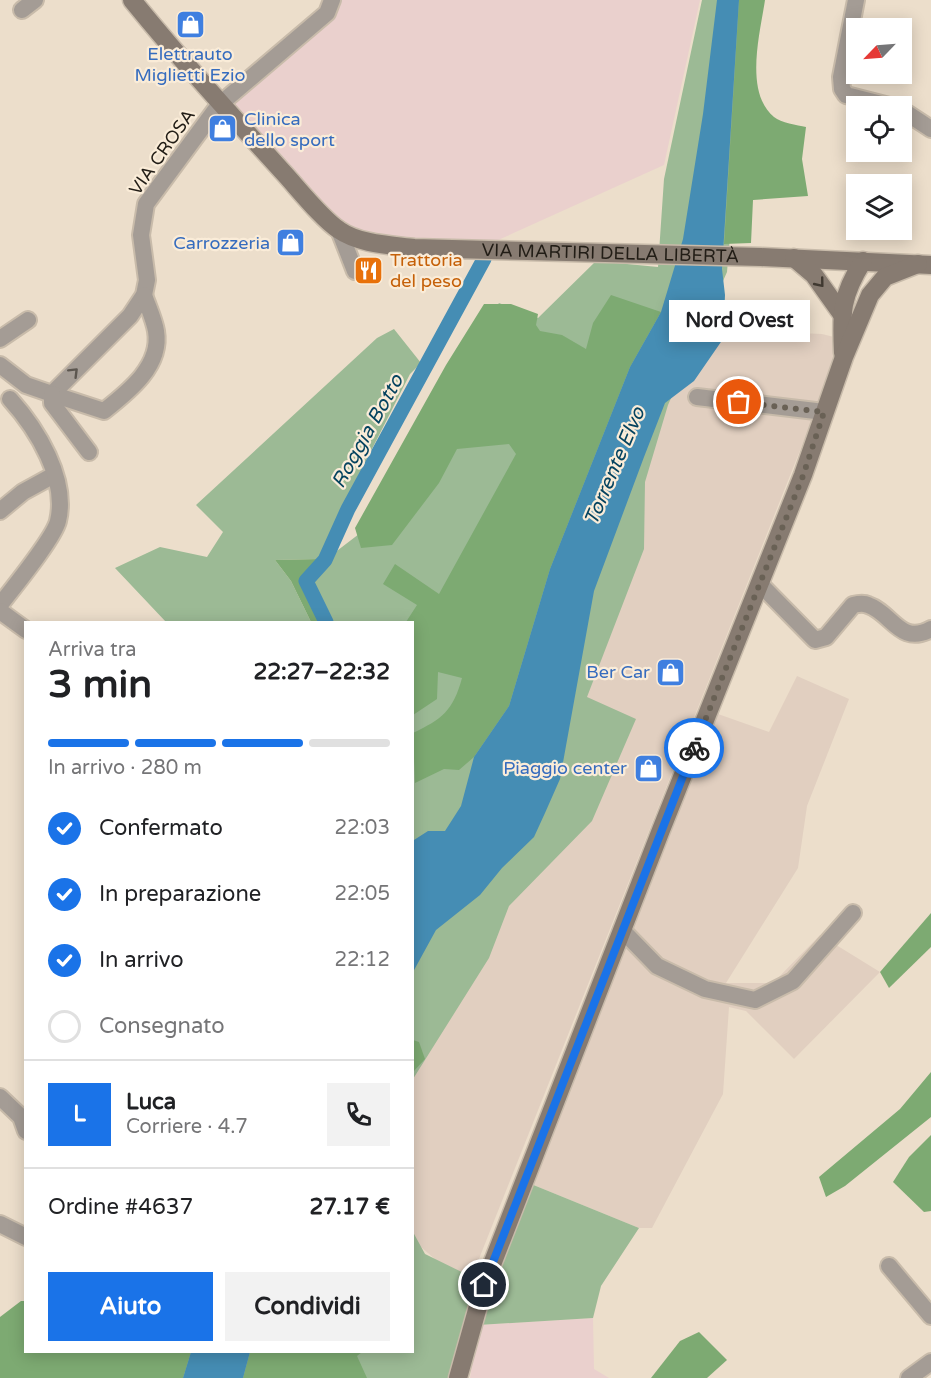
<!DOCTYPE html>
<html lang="it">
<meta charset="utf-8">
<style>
:root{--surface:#fff;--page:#f2f2f2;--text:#202124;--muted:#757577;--line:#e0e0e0;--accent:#1a73e8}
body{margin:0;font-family:"Varela Round",sans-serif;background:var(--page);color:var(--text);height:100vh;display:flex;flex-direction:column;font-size:22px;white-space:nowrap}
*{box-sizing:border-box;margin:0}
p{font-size:20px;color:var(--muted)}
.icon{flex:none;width:33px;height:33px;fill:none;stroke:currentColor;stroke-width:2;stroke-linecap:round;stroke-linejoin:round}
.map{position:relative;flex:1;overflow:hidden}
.panel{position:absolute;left:24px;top:621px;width:390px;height:732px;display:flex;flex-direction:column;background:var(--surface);border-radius:0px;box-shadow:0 3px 15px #0003}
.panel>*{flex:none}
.needle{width:39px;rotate:245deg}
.fabs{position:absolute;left:846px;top:18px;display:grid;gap:12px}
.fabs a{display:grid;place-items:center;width:66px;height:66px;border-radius:0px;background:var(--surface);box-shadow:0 3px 15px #0003;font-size:30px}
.pin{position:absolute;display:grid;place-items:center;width:51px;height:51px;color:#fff;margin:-26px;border:3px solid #fff;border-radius:50%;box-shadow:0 2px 6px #0007}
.courier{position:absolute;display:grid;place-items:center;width:60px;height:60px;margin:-30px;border:4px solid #1a73e8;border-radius:50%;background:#fff;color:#222;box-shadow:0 2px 8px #0007}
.bubble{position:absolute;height:42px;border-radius:0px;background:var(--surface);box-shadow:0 3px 15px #0003;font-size:20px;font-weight:700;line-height:42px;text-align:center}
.head em{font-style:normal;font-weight:700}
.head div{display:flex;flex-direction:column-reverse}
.head{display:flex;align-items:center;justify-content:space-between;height:102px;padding:0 24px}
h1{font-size:39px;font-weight:700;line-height:45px}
.bar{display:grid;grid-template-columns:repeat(4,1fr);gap:9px 6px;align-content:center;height:72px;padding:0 24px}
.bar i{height:8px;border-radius:4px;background:var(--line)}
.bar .active{background:var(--accent)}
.bar p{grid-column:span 4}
.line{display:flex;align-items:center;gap:15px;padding:0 24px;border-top:2px solid var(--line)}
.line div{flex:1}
.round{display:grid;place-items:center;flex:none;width:63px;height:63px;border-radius:0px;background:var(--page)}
ol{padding:0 24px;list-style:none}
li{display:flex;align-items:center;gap:18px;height:66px}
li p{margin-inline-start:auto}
li .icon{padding:6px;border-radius:50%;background:var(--accent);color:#fff;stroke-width:4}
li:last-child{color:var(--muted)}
li i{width:33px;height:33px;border:3px solid var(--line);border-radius:50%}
.button{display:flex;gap:12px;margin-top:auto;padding:12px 24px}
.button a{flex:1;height:69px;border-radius:0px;background:var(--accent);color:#fff;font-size:24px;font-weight:700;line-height:69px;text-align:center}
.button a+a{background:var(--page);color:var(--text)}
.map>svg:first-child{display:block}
.commercial{fill:#e1cfc0}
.industrial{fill:#ead0cd}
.green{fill:#9cba95}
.forest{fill:#7daa72}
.water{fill:#458db4}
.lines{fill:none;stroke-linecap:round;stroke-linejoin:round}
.canal{stroke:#458db4;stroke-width:15}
.street-casing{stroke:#c8bbaa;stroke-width:20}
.secondary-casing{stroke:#c8bbaa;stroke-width:21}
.street{stroke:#a49c95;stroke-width:16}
.secondary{stroke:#877b71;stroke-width:18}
.oneway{stroke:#403931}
.oneway2{stroke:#5c564f}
.done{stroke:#696155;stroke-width:6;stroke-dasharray:0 10.8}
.route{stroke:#1a73e8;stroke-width:8}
.labels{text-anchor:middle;stroke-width:4.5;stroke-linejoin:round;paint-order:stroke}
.shop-label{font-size:18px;fill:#366cbe;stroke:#faecd8;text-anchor:end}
.street-label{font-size:18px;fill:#221d16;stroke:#faecd8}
.food-label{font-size:18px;fill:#c56008;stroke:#faecd8;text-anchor:start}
.water-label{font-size:20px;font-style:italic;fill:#05435f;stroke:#faecd8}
</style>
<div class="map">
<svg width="931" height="1378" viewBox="0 0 931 1378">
<rect width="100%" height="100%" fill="#ecdecb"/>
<g class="commercial">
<polygon points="724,330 822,334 838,338 828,380 469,1284 459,1280 413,1240 413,1072 665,403 723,340"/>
<polygon points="797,676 849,699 807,806 798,868 726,983 773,983 820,935 880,972 794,1059 746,1011 729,1007 723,1094 652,1228 639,1228 531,1184 679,804 718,714 769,732"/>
</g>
<g class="industrial">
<polygon points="335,0 700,0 664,165 485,246 411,240 342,226 226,103"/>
<polygon points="593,1318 594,1369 609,1378 470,1378 478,1325"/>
</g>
<g class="green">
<polygon points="702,0 757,0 735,177 727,272 668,405 645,482 644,549 587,697 636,719 592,821 509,906 489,958 413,1079 412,622 330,622 310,584 325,560 359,534 454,363 499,303 538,318 596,261 658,267 664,179"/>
<polygon points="394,329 421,363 410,374 342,508 319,559 275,560 291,581 311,622 166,622 115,568 160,547 207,557 223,532 196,505 377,338"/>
<polygon points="531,1184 639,1228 601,1286 593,1318 478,1325"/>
<polygon points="413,1232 425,1254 476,1279 450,1378 106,1378 122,1352 412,1352"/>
</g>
<g class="forest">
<path d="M739,0H765C760,34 744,92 774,117C781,123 797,125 806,127L802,159L808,196L753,200L751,243L724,244Z"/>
<path d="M611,295L661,312L630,367L550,569L509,706L474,757L459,770L444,769L415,783L413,733C442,719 453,711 462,678L438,672L437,699L413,715L412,622H406L417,605L383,584L395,564L439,594L516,454L509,444L457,449L439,483L392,545L361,548L355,528L446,365L484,304H511L538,314L536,325L540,331L562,335L586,349L593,323Z"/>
<polygon points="319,559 304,581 323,622 311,622 291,581 275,560"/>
<polygon points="931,913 931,947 889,988 880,972"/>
<polygon points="413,1040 419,1042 425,1059 413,1072"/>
<polygon points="931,1072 931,1117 845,1186 826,1197 819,1177 900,1109"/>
<polygon points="931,1135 931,1211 924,1212 893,1182 909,1157"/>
<polygon points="21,1301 25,1301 26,1352 191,1352 183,1378 0,1378 0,1317"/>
<polygon points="699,1332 727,1360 707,1378 651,1378 680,1341"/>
<polygon points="250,1352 362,1352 357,1356 367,1378 243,1378"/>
</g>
<g class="water">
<polygon points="717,0 739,0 722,269 725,295 723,339 694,381 665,403 644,457 594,591 560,779 545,813 534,837 502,868 480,895 436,930 413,972 414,840 428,831 445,831 461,806 474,757 509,706 550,569 630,367 661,312 683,239 703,114"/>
<polygon points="191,1352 250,1352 243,1378 183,1378"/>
</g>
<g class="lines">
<polyline class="canal" points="326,622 306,581 325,560 348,509 484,259"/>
<defs>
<g id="street">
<polyline points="856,0 841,77 842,89 846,95 889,106"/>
<polyline points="22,10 35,0"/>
<polyline points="902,110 931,129"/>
<polyline points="339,230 355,271"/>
<polyline points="0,339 28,320"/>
<polyline points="0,365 26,385 52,394 130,316 144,295 147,280 141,235 146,204 219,105 327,13 332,0"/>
<path d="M52,394L104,411C128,392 162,366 156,331C154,319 148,307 144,295"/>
<polyline points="52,394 52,403 89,452"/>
<polyline points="697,397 824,412"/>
<polyline points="0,511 23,492 54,475"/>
<path d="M760,584L815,640L826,637L853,605C857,604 864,603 868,605C892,613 900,646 931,629"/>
<path d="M0,605C13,588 54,538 58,521C68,479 37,429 10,399"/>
<polyline points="0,611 26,630"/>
<polyline points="622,930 657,966 705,989 755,1000 793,981 853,913"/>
<polyline points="0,1097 21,1117 26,1131"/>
<polyline points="0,1224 26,1237"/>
<polyline points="889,1266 931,1316"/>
<polyline points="909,1378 931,1362"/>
</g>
<g id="secondary">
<path id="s1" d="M132,0C180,59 231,115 282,171C297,187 321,218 339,230C359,244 390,245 414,248L761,257L931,265"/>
<polyline points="794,258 814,275 841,313"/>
<path d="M843,353C841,312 841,296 863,261"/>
<polyline points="458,1378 484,1285 661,830 803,475 844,357 870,295 885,277 918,264"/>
</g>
</defs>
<use href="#street" class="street-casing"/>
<use href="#secondary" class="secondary-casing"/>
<use href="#street" class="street"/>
<use href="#secondary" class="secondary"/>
</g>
<defs><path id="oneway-chevron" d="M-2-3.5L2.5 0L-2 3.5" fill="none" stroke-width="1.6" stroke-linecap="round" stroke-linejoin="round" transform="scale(1.5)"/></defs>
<use class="oneway" href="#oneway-chevron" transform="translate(820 283) rotate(51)"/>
<use class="oneway2" href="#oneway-chevron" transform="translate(74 372) rotate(-45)"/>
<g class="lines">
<polyline class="done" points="694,748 803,476 824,412 739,402"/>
<polyline class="route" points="484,1285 694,748"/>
</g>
<defs>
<symbol id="shop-square" viewBox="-11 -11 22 22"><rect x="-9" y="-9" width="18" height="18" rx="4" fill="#3f7fe0" stroke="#faecd8"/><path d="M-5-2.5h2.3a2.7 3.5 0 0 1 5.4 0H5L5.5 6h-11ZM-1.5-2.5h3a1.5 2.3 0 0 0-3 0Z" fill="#fff"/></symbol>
<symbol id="restaurant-square" viewBox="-11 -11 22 22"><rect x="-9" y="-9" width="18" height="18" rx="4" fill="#e8710a" stroke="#faecd8"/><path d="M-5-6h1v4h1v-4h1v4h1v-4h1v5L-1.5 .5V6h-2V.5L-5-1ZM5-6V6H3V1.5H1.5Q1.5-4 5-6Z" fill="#fff"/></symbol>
</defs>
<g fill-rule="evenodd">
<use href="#shop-square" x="174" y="8" width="33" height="33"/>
<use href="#shop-square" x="206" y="112" width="33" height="33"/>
<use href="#shop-square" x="274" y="226" width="33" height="33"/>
<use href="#restaurant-square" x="352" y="254" width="33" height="33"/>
<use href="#shop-square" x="654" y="656" width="33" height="33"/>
<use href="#shop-square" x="632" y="752" width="33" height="33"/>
</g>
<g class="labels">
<g class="shop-label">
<text x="190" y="60" text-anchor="middle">Elettrauto<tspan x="190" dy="21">Miglietti Ezio</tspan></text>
<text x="244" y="125" text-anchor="start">Clinica<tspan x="244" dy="21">dello sport</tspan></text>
<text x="270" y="249">Carrozzeria</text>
<text x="650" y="678">Ber Car</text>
<text x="627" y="774">Piaggio center</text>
</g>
<g class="street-label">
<text transform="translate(162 152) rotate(-55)" y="6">VIA CROSA</text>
<text dy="6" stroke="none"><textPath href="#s1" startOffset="584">VIA MARTIRI DELLA LIBERTÀ</textPath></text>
</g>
<g class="food-label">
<text x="390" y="266">Trattoria<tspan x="390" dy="21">del peso</tspan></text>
</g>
<g class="water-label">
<text transform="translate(367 431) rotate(-61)" y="7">Roggia Botto</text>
<text transform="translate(614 466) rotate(-67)" y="7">Torrente Elvo</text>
</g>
</g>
</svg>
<div class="fabs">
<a><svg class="needle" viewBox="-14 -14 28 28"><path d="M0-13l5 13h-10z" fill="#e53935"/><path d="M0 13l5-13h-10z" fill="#757577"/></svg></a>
<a><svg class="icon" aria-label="locate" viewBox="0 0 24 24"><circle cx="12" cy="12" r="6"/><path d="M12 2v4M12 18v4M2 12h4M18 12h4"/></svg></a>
<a><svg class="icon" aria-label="layers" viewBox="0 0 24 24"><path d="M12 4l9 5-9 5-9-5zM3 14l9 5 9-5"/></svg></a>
</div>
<div class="pin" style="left:739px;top:402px;background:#ea580c"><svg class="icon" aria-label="bag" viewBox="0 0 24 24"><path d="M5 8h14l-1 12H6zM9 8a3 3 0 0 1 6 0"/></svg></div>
<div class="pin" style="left:484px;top:1285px;background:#1f2937"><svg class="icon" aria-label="home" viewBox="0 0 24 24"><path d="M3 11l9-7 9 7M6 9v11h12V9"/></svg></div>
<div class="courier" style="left:694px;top:748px"><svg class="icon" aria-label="bike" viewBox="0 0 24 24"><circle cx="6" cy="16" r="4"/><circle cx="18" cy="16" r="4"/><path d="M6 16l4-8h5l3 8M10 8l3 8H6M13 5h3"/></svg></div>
<div class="bubble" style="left:669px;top:300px;width:141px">Nord Ovest</div>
<section class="panel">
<div class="head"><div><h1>3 min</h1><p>Arriva tra</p></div><em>22:27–22:32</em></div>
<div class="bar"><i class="active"></i><i class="active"></i><i class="active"></i><i></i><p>In arrivo · 280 m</p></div>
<ol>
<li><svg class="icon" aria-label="check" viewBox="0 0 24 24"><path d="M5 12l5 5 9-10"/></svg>Confermato<p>22:03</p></li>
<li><svg class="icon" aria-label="check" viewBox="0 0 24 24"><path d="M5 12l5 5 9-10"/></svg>In preparazione<p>22:05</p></li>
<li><svg class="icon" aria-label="check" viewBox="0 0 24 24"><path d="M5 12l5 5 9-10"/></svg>In arrivo<p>22:12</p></li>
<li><i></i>Consegnato</li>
</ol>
<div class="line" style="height:108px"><b class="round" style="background:var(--accent);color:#fff">L</b><div><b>Luca</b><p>Corriere · 4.7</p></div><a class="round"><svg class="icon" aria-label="phone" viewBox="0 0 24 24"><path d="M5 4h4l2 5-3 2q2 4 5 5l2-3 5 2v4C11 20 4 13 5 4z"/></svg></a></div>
<div class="line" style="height:78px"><div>Ordine #4637</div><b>27.17 €</b></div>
<div class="button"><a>Aiuto</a><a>Condividi</a></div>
</section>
</div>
